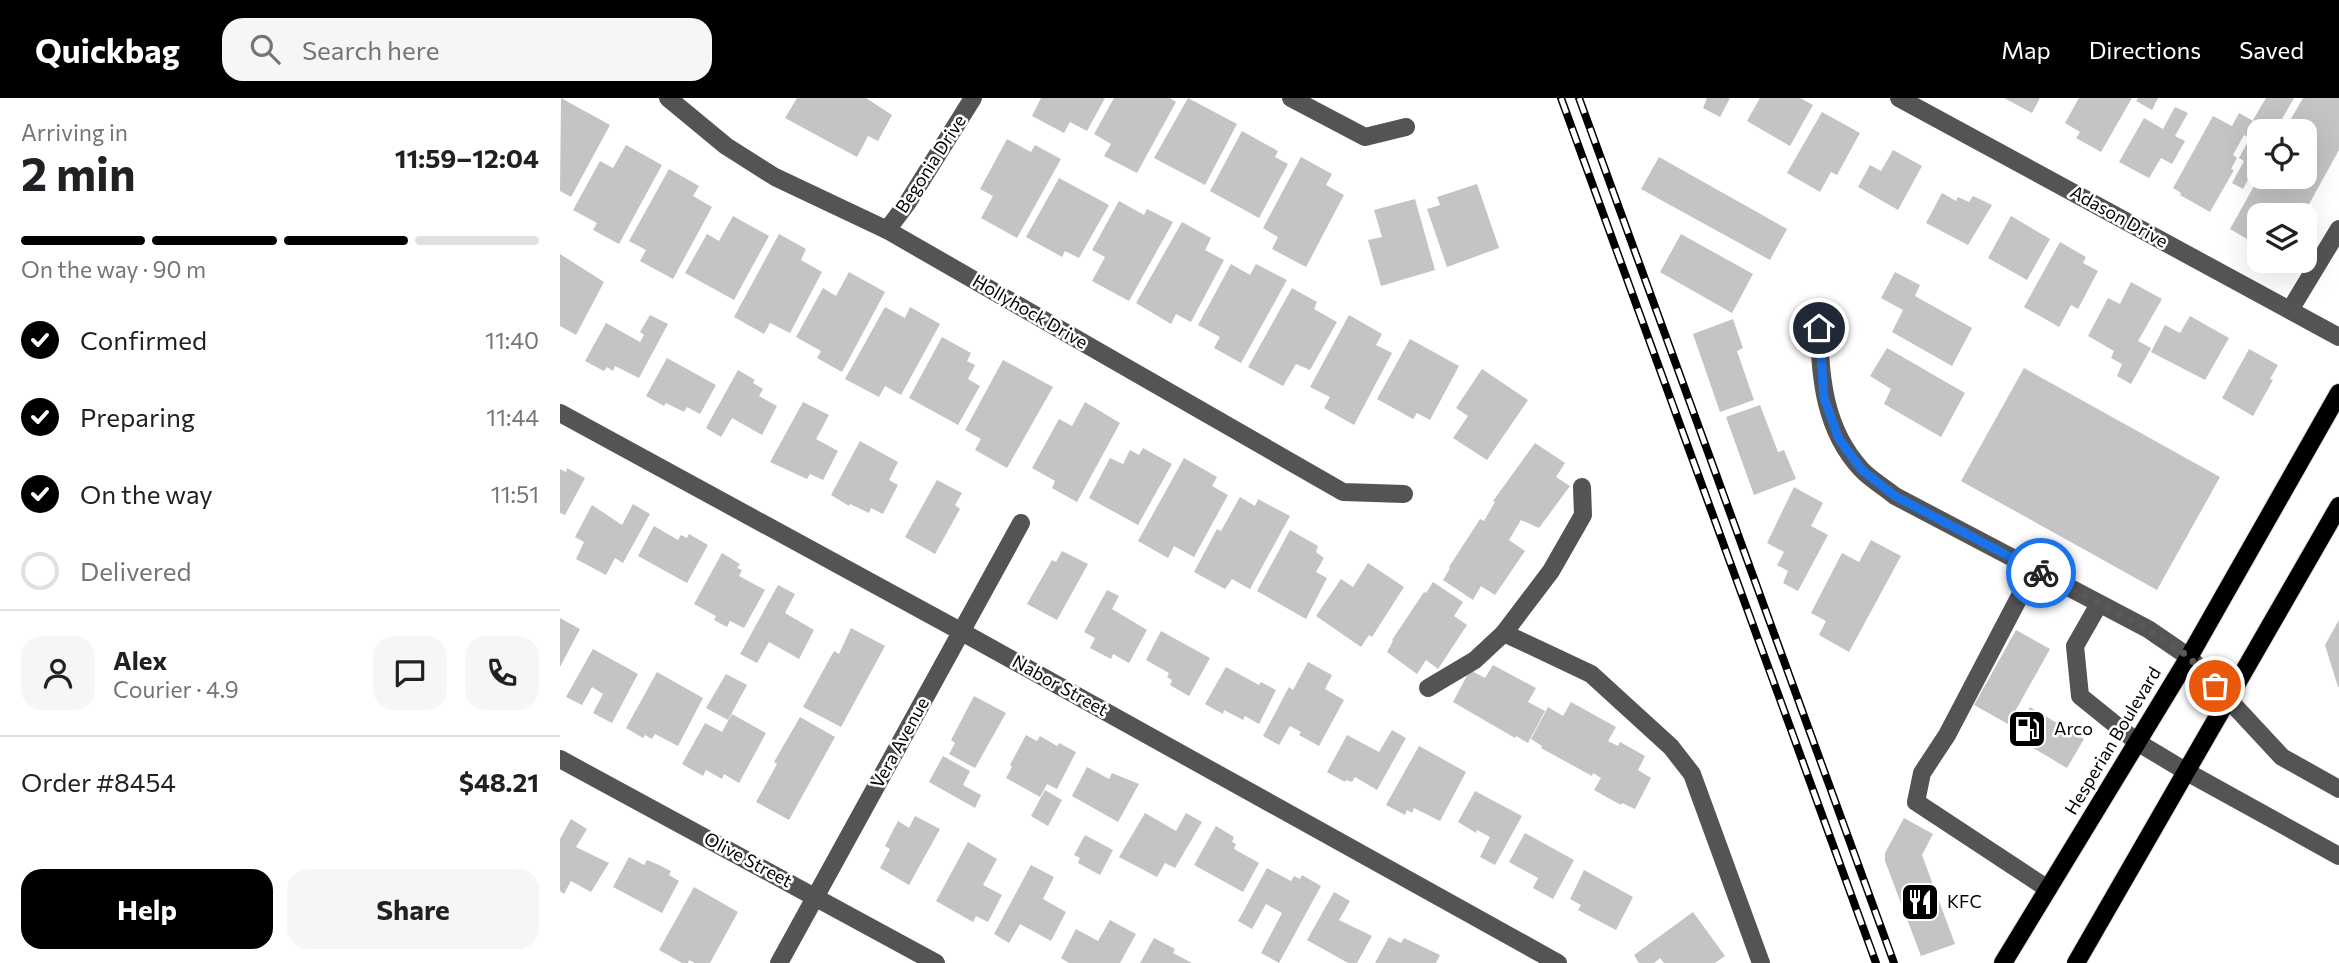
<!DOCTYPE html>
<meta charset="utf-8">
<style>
:root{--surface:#fff;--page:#f6f6f6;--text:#202124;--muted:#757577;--line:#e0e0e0;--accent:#000}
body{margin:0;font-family:Commissioner,sans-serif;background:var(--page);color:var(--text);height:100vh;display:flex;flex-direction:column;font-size:26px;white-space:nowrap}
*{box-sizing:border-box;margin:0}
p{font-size:23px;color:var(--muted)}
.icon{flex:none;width:38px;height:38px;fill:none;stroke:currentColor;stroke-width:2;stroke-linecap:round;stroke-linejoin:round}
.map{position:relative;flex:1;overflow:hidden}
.side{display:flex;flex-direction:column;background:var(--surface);width:560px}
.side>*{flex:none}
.fabs{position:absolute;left:1687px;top:21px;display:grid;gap:14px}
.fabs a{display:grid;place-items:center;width:70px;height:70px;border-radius:14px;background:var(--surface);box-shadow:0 7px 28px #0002;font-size:35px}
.pin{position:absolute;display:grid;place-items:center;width:60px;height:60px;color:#fff;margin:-30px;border:4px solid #fff;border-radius:50%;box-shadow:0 2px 7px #0007}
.courier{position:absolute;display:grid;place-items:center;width:70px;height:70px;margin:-35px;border:5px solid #1a73e8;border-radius:50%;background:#fff;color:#222;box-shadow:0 2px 9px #0007}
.summary em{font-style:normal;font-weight:700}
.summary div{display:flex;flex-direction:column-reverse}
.summary{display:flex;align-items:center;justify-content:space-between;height:119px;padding:0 21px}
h1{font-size:46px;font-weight:700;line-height:52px}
.bar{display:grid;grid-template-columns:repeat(4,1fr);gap:10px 7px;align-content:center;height:84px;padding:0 21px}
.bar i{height:9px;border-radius:5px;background:var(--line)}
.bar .active{background:var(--accent)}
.bar p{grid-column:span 4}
.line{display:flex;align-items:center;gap:18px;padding:0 21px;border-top:2px solid var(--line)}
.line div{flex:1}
.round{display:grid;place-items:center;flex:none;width:74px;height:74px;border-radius:21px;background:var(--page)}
ol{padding:0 21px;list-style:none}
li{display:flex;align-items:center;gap:21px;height:77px}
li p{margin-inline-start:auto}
li .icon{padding:7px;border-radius:50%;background:var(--accent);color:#fff;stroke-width:4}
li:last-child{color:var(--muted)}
li i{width:38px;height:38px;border:4px solid var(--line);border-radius:50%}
.button{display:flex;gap:14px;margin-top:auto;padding:14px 21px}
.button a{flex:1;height:80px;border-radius:21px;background:var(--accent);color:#fff;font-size:28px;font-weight:700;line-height:80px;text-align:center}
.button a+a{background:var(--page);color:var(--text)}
header{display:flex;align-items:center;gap:42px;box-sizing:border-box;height:98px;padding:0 35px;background:var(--accent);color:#fff}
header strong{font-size:33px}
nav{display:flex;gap:38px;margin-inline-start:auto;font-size:24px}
.search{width:490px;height:63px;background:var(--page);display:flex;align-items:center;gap:18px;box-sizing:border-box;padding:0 24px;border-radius:21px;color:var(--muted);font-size:26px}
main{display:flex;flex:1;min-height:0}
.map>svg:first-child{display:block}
.building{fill:#c4c4c4}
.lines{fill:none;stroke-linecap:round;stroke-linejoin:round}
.major-casing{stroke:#dbdbdb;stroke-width:20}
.minor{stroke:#545454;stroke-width:18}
.major{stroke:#000;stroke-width:18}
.rail-casing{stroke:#000;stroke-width:8}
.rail{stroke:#fff;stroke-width:5;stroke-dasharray:16;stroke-linecap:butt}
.done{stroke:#595959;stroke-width:7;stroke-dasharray:0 12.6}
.route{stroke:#1a73e8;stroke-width:9}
.labels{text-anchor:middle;stroke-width:5;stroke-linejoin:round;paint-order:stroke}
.street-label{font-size:18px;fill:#000;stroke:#fff}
.poi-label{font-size:18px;fill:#000;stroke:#fff;text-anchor:start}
</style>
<header>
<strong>Quickbag</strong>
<div class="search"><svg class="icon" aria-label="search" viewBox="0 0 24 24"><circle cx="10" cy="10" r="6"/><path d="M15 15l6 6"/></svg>Search here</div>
<nav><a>Map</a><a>Directions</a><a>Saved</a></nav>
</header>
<main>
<section class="side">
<div class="summary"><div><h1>2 min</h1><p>Arriving in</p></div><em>11:59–12:04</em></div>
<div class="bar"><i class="active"></i><i class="active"></i><i class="active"></i><i></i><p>On the way · 90 m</p></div>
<ol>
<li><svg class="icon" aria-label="check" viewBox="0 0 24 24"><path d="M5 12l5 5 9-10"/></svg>Confirmed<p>11:40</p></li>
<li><svg class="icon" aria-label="check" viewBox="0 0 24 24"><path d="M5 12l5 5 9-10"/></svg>Preparing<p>11:44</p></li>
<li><svg class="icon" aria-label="check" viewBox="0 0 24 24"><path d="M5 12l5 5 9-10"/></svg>On the way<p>11:51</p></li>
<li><i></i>Delivered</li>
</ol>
<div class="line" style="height:126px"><a class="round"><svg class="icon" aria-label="person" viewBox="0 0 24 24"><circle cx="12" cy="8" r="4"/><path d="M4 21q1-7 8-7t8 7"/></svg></a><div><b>Alex</b><p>Courier · 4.9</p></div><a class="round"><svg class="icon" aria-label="chat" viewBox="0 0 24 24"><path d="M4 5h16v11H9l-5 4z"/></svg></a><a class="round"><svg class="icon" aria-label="phone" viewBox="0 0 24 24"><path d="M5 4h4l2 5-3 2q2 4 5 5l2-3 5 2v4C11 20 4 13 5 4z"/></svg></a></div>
<div class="line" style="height:91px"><div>Order #8454</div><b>$48.21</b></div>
<div class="button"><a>Help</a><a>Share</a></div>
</section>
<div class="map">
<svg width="1779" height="865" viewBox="0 0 1779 865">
<rect width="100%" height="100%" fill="#fff"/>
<g class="building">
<polygon points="1,0 50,27 11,99 0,93"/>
<polygon points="237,0 306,0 332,17 318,43 308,38 297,59 225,20"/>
<polygon points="481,0 545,0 527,33 510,24 504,35 472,18"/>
<polygon points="554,0 610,0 616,4 577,75 544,58 551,46 534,36"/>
<polygon points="628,0 677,26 645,87 594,60"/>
<polygon points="1147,0 1170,0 1160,19 1143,10"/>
<polygon points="1200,0 1240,0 1253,7 1230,48 1187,23"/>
<polygon points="1444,0 1480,0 1472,15"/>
<polygon points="1519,0 1572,0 1541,54 1516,40 1520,34 1505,25"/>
<polygon points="1578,0 1598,0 1592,12 1576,3"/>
<polygon points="1706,0 1734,0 1715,33 1693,22"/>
<polygon points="1743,0 1779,0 1779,52 1743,117 1699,117 1699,148 1670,131 1699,79 1745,79 1745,33 1724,33"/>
<polygon points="1615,9 1628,15 1615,38 1625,43 1612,66 1601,60 1589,80 1559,64 1584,20 1603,31"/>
<polygon points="1262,14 1300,35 1277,77 1271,74 1260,94 1227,75"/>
<polygon points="1679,15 1711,33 1699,33 1699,61 1683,91 1672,85 1684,63 1679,60 1690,40 1684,37 1673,57 1677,60 1671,71 1674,72 1650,114 1620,97 1621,95 1613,90 1653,18 1672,28"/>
<polygon points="682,33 718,53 715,59 728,66 699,120 650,93"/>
<polygon points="447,41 471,54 475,47 501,61 457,140 421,120 433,98 420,91"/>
<polygon points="66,47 102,67 59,146 33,132 37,125 13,112 40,63 53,70"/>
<polygon points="1333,52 1362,68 1338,112 1298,89 1310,67 1321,73"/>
<polygon points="741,59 772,76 766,87 784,97 746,169 712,151 718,139 703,130"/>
<polygon points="1099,59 1227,131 1210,162 1081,91"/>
<polygon points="109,71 139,88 133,98 152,109 113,181 80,163 86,152 69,143"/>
<polygon points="499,80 549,107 519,160 505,153 502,159 466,139"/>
<polygon points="917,86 939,150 887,169 867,111 880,107 877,99"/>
<polygon points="1382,95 1396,103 1398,99 1409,104 1413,98 1432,107 1408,147 1366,125"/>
<polygon points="855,101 875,172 821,188 808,142 822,139 814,112"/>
<polygon points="559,103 584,117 587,111 613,124 569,203 532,183 545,159 532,152"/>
<polygon points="173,118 209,138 174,202 125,175 147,136 159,143"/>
<polygon points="1451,118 1490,141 1467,182 1428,160"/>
<polygon points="622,124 651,140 645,152 664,162 631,224 616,216 611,226 576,205"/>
<polygon points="219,136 246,151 241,162 262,174 230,235 210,225 204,236 174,219"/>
<polygon points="1121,136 1193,176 1172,215 1100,174"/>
<polygon points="1500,144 1526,159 1523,165 1538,173 1518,211 1511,207 1499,229 1464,209"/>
<polygon points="0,156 44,184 16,237 0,228"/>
<polygon points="671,166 690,177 696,166 727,182 681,265 654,250 660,239 638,227"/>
<polygon points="289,174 325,194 282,274 257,260 261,253 236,239 263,190 276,198"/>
<polygon points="1335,174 1360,187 1355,198 1412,230 1392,268 1332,234 1343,212 1321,200"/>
<polygon points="1571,184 1602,201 1578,243 1591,250 1571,286 1557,278 1562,266 1551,260 1554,253 1528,238 1548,200 1560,206"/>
<polygon points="732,190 757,204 754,211 777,224 750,272 736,266 723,288 688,269"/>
<polygon points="325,209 345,220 350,209 380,226 341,297 325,288 319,299 285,281"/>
<polygon points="90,217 108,226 79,280 55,268 53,273 47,269 44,273 25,263 46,225 80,244 84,237 80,234"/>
<polygon points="789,217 822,236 816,247 832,255 794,327 764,310 770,299 750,289"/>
<polygon points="1630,218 1669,240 1645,282 1591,254 1605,227 1620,235"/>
<polygon points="1173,221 1183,250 1177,253 1194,302 1160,314 1133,236"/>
<polygon points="382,239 411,255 407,263 415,267 408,281 420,288 398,327 349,300"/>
<polygon points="850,241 899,268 870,322 857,315 853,321 817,301"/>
<polygon points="1327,250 1405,295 1381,339 1324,306 1331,291 1310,278"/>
<polygon points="1689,251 1718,267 1710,281 1713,282 1693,318 1662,300"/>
<polygon points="107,260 156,287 140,316 127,309 124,314 106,305 104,308 86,298"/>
<polygon points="443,262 493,289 447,370 415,352 421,341 405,332"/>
<polygon points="1464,270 1660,379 1597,492 1401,383"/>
<polygon points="922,271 968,302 927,362 893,340 908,318 896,310"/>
<polygon points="178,272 195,282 193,285 203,291 199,298 217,308 202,337 172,320 161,339 146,330"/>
<polygon points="243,304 269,317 256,341 278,353 263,382 250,376 247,381 210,364"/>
<polygon points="525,304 560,325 517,404 492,390 495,383 472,370 499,321 512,328"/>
<polygon points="1200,307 1218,354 1224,352 1236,381 1194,397 1166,319"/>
<polygon points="300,343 338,364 329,382 338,387 323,416 311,410 309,415 290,406 289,408 271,397"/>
<polygon points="975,345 1005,365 996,379 1010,388 979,430 961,422 949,442 965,453 935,497 921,488 913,502 883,482 890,470 889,469 920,421 924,423 935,404 933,403"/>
<polygon points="583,350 612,366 578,427 529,400 550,360 563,366 570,352 579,357"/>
<polygon points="624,360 657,379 652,388 668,397 634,459 614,448 608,460 578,443"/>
<polygon points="7,370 25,380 5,417 0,415 0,371 6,374"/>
<polygon points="377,382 402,395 395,407 400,411 375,456 345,439"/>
<polygon points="1234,389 1263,405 1251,428 1268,437 1238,493 1223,485 1228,473 1217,467 1224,454 1207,445"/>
<polygon points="680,399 695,408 698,401 730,418 690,491 672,481 665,491 634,474 657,431 661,433"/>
<polygon points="73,406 90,416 63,465 55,460 46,477 16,461 24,444 15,439 32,407 62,427"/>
<polygon points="94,428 118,442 121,437 127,440 129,436 148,447 127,485 78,458"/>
<polygon points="730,432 758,448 756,454 764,460 756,474 767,480 746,521 697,493"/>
<polygon points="1311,442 1341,458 1289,554 1259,537 1266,523 1251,515 1282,455 1299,464"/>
<polygon points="502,453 528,466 497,522 467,506 492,462 496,464"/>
<polygon points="162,455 180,466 177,470 182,472 179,478 205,492 184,530 170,523 167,529 154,522 156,518 134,506"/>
<polygon points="808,465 844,489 812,539 809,537 801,549 756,518 781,481 793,489"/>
<polygon points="873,484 903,504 894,518 907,527 878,571 866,562 857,576 827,554 833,543 832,542 864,494 866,495"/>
<polygon points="218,487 235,496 225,515 254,532 239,561 209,544 197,565 180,556"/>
<polygon points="547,492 559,498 552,511 587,532 569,565 553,556 551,561 530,550 535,540 524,534"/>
<polygon points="0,520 20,531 0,569"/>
<polygon points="1779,522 1779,589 1778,589 1765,547"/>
<polygon points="291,530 325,548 281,629 243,609 274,553 279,556"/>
<polygon points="1456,532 1490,551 1448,626 1414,607"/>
<polygon points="601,533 650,560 629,598 610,587 612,582 607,579 609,575 586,562"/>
<polygon points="33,551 78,576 52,625 33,615 43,596 32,589 22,607 6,599"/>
<polygon points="748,564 772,577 765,591 784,602 759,648 739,637 741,634 730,628 719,647 703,638 729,589 733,592"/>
<polygon points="933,567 976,590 968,604 985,613 968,645 956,638 955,640 893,604 910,572 925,580"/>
<polygon points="666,569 699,587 701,584 716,592 699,626 685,618 683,622 664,612 663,616 645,606"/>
<polygon points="97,574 143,600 118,648 95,636 92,641 85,637 83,640 66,630"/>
<polygon points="166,576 187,587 168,622 146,610"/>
<polygon points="414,598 446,615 415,670 389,656 395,645 391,642"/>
<polygon points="1011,604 1056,629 1048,643 1058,648 1060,644 1085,658 1078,672 1091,680 1075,711 1062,705 1061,707 1034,692 1041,680 1033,675 1032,678 981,650 982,648 971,641 988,609 1003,618"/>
<polygon points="1470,609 1524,641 1507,670 1453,638"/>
<polygon points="172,616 206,635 179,685 164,676 162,681 146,672 143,678 122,666 145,625 162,634"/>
<polygon points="240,619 275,639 229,722 196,704 217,666 214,664"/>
<polygon points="832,632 846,640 817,692 795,679 792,684 786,682 785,684 767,674 787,637 819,654"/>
<polygon points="466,637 477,643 480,638 497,648 499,645 516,654 497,691 487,686 480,699 446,680 452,669 450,667"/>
<polygon points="859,648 906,674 880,723 854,710 852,715 847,712 845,717 826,707"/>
<polygon points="383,658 410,673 403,687 421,697 415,710 369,684"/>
<polygon points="527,669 549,681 552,675 579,686 558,724 512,698"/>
<polygon points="485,692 502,702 488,728 471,718"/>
<polygon points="915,693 962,718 935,767 920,759 930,739 917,732 916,735 898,724"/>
<polygon points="585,715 616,733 626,715 642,724 615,770 605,765 597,779 559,759"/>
<polygon points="355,718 380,731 349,787 320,770 330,751 325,748 338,723 349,730"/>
<polygon points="1344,720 1373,736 1362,757 1395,846 1361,858 1325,763 1325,755"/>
<polygon points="11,721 27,731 16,749 49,765 31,794 11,783 4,796 0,793 0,741"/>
<polygon points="656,728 674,739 672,744 676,746 674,751 699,765 683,794 634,767"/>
<polygon points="965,735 1014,762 993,801 973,790 978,780 949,764"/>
<polygon points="525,737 553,752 540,777 518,765 520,760 514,757"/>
<polygon points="408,744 437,761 423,787 442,797 428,824 416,818 413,824 376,803"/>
<polygon points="69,759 84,767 87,762 99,767 111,773 109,777 119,783 102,815 53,789"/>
<polygon points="471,767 494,779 483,801 506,814 491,843 460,826 449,845 434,836"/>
<polygon points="707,770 731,783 734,778 740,781 742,777 761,788 719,865 701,855 722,815 706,806 692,831 678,823"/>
<polygon points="1024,772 1073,799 1056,832 1018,812 1021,807 1010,801"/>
<polygon points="134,789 178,814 150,865 135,865 129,862 128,865 122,865 99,852"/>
<polygon points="774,794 790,803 779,822 812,838 797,865 788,865 747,842"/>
<polygon points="1133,814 1165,858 1155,865 1104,865 1100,860 1094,865 1079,865 1074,857"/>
<polygon points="550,822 576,836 560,865 509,865 501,860 516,831 538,843"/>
<polygon points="829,839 841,845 844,840 880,857 876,865 815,865"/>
<polygon points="594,840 615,851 613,855 632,865 580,865"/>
</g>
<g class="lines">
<defs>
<g id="major">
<polyline points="1443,865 1629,559 1779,295"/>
<polyline points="1516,865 1779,408"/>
</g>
</defs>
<use href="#major" class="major-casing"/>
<g class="minor">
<polyline points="108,0 166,48 215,79 327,132 783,394 844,396"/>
<polyline points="731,0 805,39 846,29"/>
<polyline points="1339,0 1779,239"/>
<polyline points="327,132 348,104 413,0"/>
<polyline points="1730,212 1779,131"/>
<path d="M1259,230C1260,281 1265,332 1301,371C1310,381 1324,389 1335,398L1588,531L1629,559L1722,659L1779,691"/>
<polyline points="0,315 402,534 998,865"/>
<polyline points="1022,389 1023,417 991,473 944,535 1031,576 1111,649 1132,676 1201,865"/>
<polyline points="1474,471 1387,637 1362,675 1356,704 1488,791"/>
<polyline points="1539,506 1515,548 1520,598 1577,644 1627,674 1779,758"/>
<polyline points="868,590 915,562 944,535"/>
<polyline points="0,661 376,865"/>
<polyline points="219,865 461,425"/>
</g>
<use href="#major" class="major"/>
<defs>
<g id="rail">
<polyline points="1001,0 1316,865"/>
<polyline points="1019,0 1334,865"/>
</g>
</defs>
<use href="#rail" class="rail-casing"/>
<use href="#rail" class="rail"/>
</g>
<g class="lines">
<polyline class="done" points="1481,475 1588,531 1629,559 1655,588"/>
<polyline class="route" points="1259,230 1264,300 1279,341 1302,372 1335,398 1481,475"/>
</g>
<defs>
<symbol id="fuel-square" viewBox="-11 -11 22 22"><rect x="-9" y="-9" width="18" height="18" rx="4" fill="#000" stroke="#fff"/><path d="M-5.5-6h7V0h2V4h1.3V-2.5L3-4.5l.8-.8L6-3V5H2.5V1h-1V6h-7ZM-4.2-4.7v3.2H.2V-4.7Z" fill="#fff"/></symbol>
<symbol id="restaurant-square" viewBox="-11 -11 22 22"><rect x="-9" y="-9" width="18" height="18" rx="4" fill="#000" stroke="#fff"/><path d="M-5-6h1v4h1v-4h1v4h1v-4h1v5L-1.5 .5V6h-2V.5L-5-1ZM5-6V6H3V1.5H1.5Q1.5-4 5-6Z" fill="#fff"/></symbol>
</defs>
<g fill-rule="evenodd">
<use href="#fuel-square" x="1445" y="609" width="44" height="44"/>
<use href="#restaurant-square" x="1338" y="782" width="44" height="44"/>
</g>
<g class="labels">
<g class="street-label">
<text transform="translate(371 66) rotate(-57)" y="6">Begonia Drive</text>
<text transform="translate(1559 119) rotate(29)" y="6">Adason Drive</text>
<text transform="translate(470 214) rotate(30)" y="6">Hollyhock Drive</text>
<text transform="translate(500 588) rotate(29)" y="6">Nabor Street</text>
<text transform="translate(1553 643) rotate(-59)" y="6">Hesperian Boulevard</text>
<text transform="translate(340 645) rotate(-61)" y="6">Vera Avenue</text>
<text transform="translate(188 762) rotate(28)" y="6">Olive Street</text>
</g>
<g class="poi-label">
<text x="1494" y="637">Arco</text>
<text x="1387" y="810">KFC</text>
</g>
</g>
</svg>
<div class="fabs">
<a><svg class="icon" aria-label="locate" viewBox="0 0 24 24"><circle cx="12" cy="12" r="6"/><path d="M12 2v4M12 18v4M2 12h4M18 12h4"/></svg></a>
<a><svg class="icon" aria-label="layers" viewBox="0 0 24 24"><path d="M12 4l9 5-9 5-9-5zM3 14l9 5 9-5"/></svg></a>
</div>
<div class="pin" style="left:1655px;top:588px;background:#ea580c"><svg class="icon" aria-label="bag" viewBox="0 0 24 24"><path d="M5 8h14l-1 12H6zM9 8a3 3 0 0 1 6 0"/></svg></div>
<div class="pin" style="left:1259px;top:230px;background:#1f2937"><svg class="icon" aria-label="home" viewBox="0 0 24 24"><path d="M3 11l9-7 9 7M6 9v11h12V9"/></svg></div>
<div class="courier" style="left:1481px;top:475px"><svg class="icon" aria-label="bike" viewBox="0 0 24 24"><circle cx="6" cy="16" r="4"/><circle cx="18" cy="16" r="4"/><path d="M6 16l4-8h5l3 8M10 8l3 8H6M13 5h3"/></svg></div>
</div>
</main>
